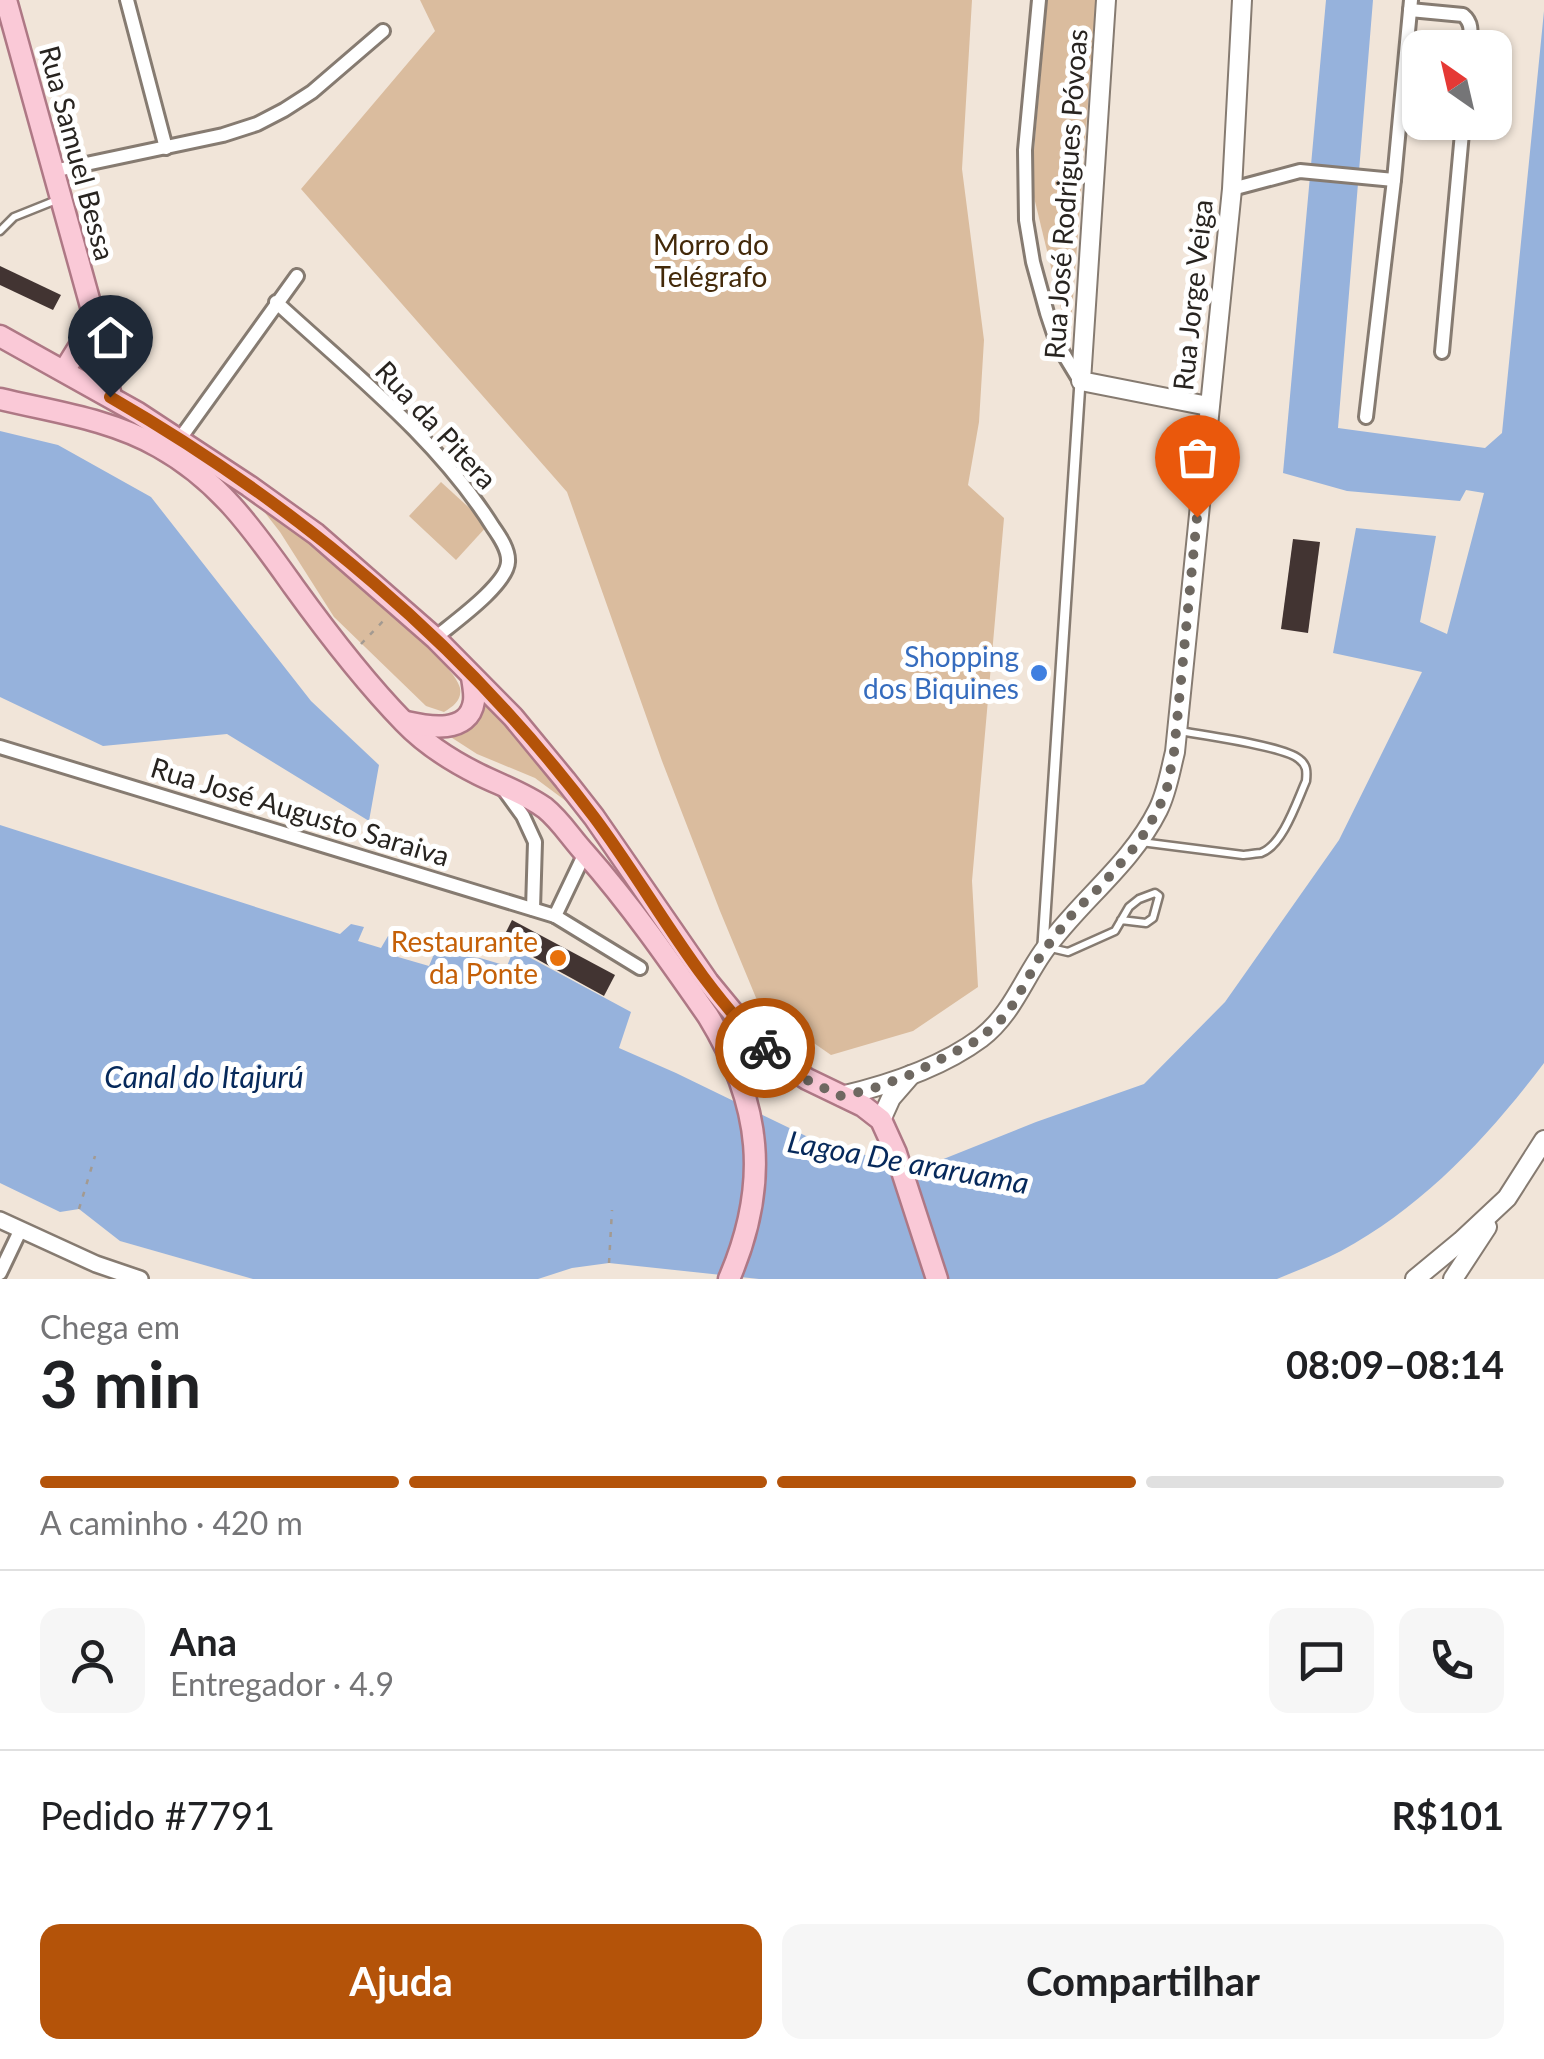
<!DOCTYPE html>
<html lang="pt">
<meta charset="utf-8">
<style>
:root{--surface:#fff;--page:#f6f6f6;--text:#202124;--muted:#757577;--line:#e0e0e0;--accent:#b45309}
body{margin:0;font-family:Lato,sans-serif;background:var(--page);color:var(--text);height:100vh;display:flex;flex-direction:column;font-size:38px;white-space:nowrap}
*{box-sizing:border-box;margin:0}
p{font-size:32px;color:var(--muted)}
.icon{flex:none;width:55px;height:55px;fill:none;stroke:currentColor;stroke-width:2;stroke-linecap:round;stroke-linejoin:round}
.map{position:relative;height:1279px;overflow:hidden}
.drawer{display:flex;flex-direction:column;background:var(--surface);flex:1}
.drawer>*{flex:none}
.needle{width:65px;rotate:326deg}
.tools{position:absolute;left:1402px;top:30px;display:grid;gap:20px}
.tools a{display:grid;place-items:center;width:110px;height:110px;border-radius:20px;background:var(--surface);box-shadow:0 2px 8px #0004;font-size:50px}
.pin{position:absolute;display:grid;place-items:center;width:85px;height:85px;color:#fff;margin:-102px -42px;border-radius:50% 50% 50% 0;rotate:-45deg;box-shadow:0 0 10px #0007}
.pin .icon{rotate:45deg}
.courier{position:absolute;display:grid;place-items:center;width:100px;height:100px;margin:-50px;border:8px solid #b45309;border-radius:50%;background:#fff;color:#222;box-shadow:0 2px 12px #0007}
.head em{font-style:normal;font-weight:700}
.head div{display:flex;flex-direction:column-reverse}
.head{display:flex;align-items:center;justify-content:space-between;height:170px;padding:0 40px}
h1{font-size:65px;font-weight:700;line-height:75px}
.bar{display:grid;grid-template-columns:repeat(4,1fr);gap:15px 10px;align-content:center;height:120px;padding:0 40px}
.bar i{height:12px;border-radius:8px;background:var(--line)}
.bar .current{background:var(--accent)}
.bar p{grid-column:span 4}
.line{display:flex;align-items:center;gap:25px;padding:0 40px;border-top:2px solid var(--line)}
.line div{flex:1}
.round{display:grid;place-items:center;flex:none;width:105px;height:105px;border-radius:20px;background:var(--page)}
.button{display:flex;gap:20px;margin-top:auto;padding:20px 40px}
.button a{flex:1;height:115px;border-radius:20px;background:var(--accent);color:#fff;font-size:40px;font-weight:700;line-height:115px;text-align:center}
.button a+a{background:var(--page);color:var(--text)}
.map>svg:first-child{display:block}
.green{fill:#dabc9e}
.water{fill:#96b2dc}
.building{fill:#423432}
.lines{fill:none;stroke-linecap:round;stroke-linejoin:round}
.service-casing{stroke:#867b71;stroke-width:11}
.pedestrian-casing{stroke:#867b71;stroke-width:14}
.minor-casing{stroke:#867b71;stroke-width:18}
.tertiary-casing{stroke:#867b71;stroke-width:20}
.secondary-casing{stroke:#867b71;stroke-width:22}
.primary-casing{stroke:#ae7885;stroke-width:25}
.path{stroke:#a39a91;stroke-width:2.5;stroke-dasharray:5 8;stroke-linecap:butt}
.service{stroke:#fff;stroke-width:6}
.pedestrian{stroke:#fff;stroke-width:9}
.minor{stroke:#fff;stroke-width:12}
.tertiary{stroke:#fff;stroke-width:15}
.secondary{stroke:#fff;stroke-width:18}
.primary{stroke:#fac9d7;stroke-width:20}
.done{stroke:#6e6861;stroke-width:10;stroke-dasharray:0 18}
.route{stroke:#b45309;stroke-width:12}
.shop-dot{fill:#3f7fe0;stroke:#fff;stroke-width:4}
.food-dot{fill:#e8710a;stroke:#fff;stroke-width:4}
.labels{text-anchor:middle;stroke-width:10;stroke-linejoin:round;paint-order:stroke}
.street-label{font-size:28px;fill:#282420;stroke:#fff}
.park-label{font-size:28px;fill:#432909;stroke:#fff}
.shop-label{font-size:28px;fill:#366cbe;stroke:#fff;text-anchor:end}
.food-label{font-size:28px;fill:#c56008;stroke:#fff;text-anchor:end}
.water-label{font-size:30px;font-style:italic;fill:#06295b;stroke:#fff}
</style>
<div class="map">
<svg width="1544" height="1279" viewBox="0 0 1544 1279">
<rect width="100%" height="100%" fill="#f1e5d9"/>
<g class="green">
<polygon points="420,0 972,0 962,169 984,340 979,422 968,485 1004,518 972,881 978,987 913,1031 831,1055 759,1005 720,911 662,761 567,492 301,189 435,31"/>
<polygon points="1047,0 1096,0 1072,311 1070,327 1066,329 1031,185"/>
<polygon points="441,482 488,525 456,560 409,516"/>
<path d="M244,486C277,514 456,658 460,688C462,700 454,706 444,712L426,706L334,617L280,532Z"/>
<polygon points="486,695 582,813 535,778 477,754 446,734"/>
</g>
<g class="water">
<path d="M1326,0H1373L1338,428L1485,448L1502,433L1544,11V1063C1488,1137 1424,1206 1341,1251C1320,1262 1298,1270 1277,1279H759L609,1263L572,1268L538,1279H253L120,1241L79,1209L60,1212L0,1183V825L340,934L351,924L364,927L358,941L381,948L388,936L403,940L398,957L429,966L434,954L480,958L507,966L514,949L631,1012L619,1048L676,1073L837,1151L931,1164L1036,1122L1144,1084L1225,1002L1339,840L1422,672L1333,653L1356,528L1436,536L1420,622L1447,634L1484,493L1466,490L1460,501L1347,491L1283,473Z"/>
<polygon points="0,431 58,445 151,497 311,701 379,765 369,821 227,734 103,746 0,697"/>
</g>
<g class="building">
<polygon points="0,266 61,295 53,310 0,285"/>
<polygon points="1293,539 1320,542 1308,633 1281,629"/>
<polygon points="512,920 615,975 604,996 502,940"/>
</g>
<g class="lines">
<defs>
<g id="service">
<polyline points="0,231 14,217 59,199"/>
<path d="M1141,842L1243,855C1245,855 1259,853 1261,853C1283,845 1297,801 1306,781C1307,771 1307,765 1299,759C1284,746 1203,735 1179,731"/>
<polyline points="1051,948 1068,952 1115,931 1129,907 1139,899 1155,893 1159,896 1153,918 1146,923 1121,920"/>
</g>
<polyline id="pedestrian" points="1043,945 1080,382"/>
<g id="minor">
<polyline points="127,0 166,148"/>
<polyline points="1039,0 1025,150 1026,220 1033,262 1047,313 1057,343 1080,381"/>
<path d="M1410,10L1463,15C1474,24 1470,35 1469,48"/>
<polyline points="53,171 223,135 257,124 284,110 312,92 383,31"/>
<polyline points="1232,189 1300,171 1394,180"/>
<path d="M276,302C352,372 438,439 493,527C500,537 509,550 508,562C507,585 453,623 435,638"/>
<polyline points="1442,352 1463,122"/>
<polyline points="1366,417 1394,180 1411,0"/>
<polyline points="179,440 297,276"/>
<polyline points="0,747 555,916 640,968"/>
<polyline points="502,787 523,816 535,842 533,909"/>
<polyline points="555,916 585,853"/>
<polyline points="0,1273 20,1231"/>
</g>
<polyline id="tertiary" points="0,1220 96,1264 140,1279"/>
<g id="secondary">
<polyline points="1106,0 1081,381 1208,406"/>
<path d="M841,1096C888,1085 942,1067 981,1038C1011,1015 1022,982 1043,952C1078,902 1130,866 1158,810C1167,792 1170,772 1175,752L1232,189L1242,0"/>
<polyline points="881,1120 891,1098 911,1075"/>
<polyline points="1415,1279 1461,1241 1507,1198 1544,1140"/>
<polyline points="1453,1279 1487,1227"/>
</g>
<g id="primary">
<polyline points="6,0 95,321 111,397"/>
<polyline points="0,336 138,413 249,486 316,534 435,638 513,717 565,780 594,817 708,982 750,1033 775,1058 807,1079 863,1106 881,1120 896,1153 937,1279"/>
<polyline points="64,371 95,321"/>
<path d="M0,399C54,412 110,419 159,447C220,481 254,531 294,587C328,634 363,680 404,722C425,744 450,760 478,774C500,785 524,793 545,808C561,821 571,838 585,853C630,904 669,960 708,1016C762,1104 770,1184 729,1279"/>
<path d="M406,722C428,727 469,735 474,701C475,693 473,685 472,677"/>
</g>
</defs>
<use href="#service" class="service-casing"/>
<use href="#pedestrian" class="pedestrian-casing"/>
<use href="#minor" class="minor-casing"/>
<use href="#tertiary" class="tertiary-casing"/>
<use href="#secondary" class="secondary-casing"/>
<use href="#primary" class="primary-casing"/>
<g class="path">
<polyline points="361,644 387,617"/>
<polyline points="79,1209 95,1156"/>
<polyline points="609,1263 612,1210"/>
</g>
<use href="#service" class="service"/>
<use href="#pedestrian" class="pedestrian"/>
<use href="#minor" class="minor"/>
<use href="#tertiary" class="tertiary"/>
<use href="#secondary" class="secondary"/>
<use href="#primary" class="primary"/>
</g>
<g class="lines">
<polyline class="done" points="765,1048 807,1080 841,1096 869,1090 912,1074 978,1040 1003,1018 1014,1003 1042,953 1074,912 1102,885 1139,842 1158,810 1167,788 1174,752 1197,517"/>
<path class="route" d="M110,397C296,504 465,645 594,817C651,893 695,981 765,1048"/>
</g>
<circle class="shop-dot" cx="1039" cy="673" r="10"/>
<circle class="food-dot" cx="558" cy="958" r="10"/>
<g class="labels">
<g class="street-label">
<text transform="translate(77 153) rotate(75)" y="10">Rua Samuel Bessa</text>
<text transform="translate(1066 194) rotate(-86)" y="10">Rua José Rodrigues Póvoas</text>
<text transform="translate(1193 295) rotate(-84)" y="10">Rua Jorge Veiga</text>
<text transform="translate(436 425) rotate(47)" y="10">Rua da Pitera</text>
<text transform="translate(300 812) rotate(17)" y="10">Rua José Augusto Saraiva</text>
</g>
<g class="park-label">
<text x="711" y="255">Morro do<tspan x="711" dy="32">Telégrafo</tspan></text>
</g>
<g class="shop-label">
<text x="1019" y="667">Shopping<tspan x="1019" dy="32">dos Biquines</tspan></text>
</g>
<g class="food-label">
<text x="538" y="952">Restaurante<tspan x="538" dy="32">da Ponte</tspan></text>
</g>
<g class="water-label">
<text x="204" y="1088">Canal do Itajurú</text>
<text transform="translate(908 1163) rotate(10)" y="10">Lagoa De araruama</text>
</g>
</g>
</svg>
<div class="tools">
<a><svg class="needle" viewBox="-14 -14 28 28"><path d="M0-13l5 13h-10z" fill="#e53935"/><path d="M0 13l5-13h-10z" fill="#757577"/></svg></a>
</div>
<div class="pin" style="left:1197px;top:517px;background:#ea580c"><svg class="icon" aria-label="bag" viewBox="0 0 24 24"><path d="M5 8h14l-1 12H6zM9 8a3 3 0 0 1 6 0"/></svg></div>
<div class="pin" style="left:110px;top:397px;background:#1f2937"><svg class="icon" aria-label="home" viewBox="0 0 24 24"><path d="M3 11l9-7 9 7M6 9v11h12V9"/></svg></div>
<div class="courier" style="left:765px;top:1048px"><svg class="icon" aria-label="bike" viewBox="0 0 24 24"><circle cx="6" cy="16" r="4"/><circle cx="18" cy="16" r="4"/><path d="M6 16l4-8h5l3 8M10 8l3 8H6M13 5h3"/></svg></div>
</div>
<section class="drawer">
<div class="head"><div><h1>3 min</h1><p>Chega em</p></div><em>08:09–08:14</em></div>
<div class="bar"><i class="current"></i><i class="current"></i><i class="current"></i><i></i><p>A caminho · 420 m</p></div>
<div class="line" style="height:180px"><a class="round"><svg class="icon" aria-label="person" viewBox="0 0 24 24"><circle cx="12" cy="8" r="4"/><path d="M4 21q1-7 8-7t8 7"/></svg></a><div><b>Ana</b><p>Entregador · 4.9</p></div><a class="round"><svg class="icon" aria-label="chat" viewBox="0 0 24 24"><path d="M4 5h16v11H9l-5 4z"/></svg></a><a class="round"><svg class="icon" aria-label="phone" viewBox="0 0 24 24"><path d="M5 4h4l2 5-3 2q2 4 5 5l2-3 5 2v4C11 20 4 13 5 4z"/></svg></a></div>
<div class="line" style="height:130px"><div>Pedido #7791</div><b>R$101</b></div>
<div class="button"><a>Ajuda</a><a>Compartilhar</a></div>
</section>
